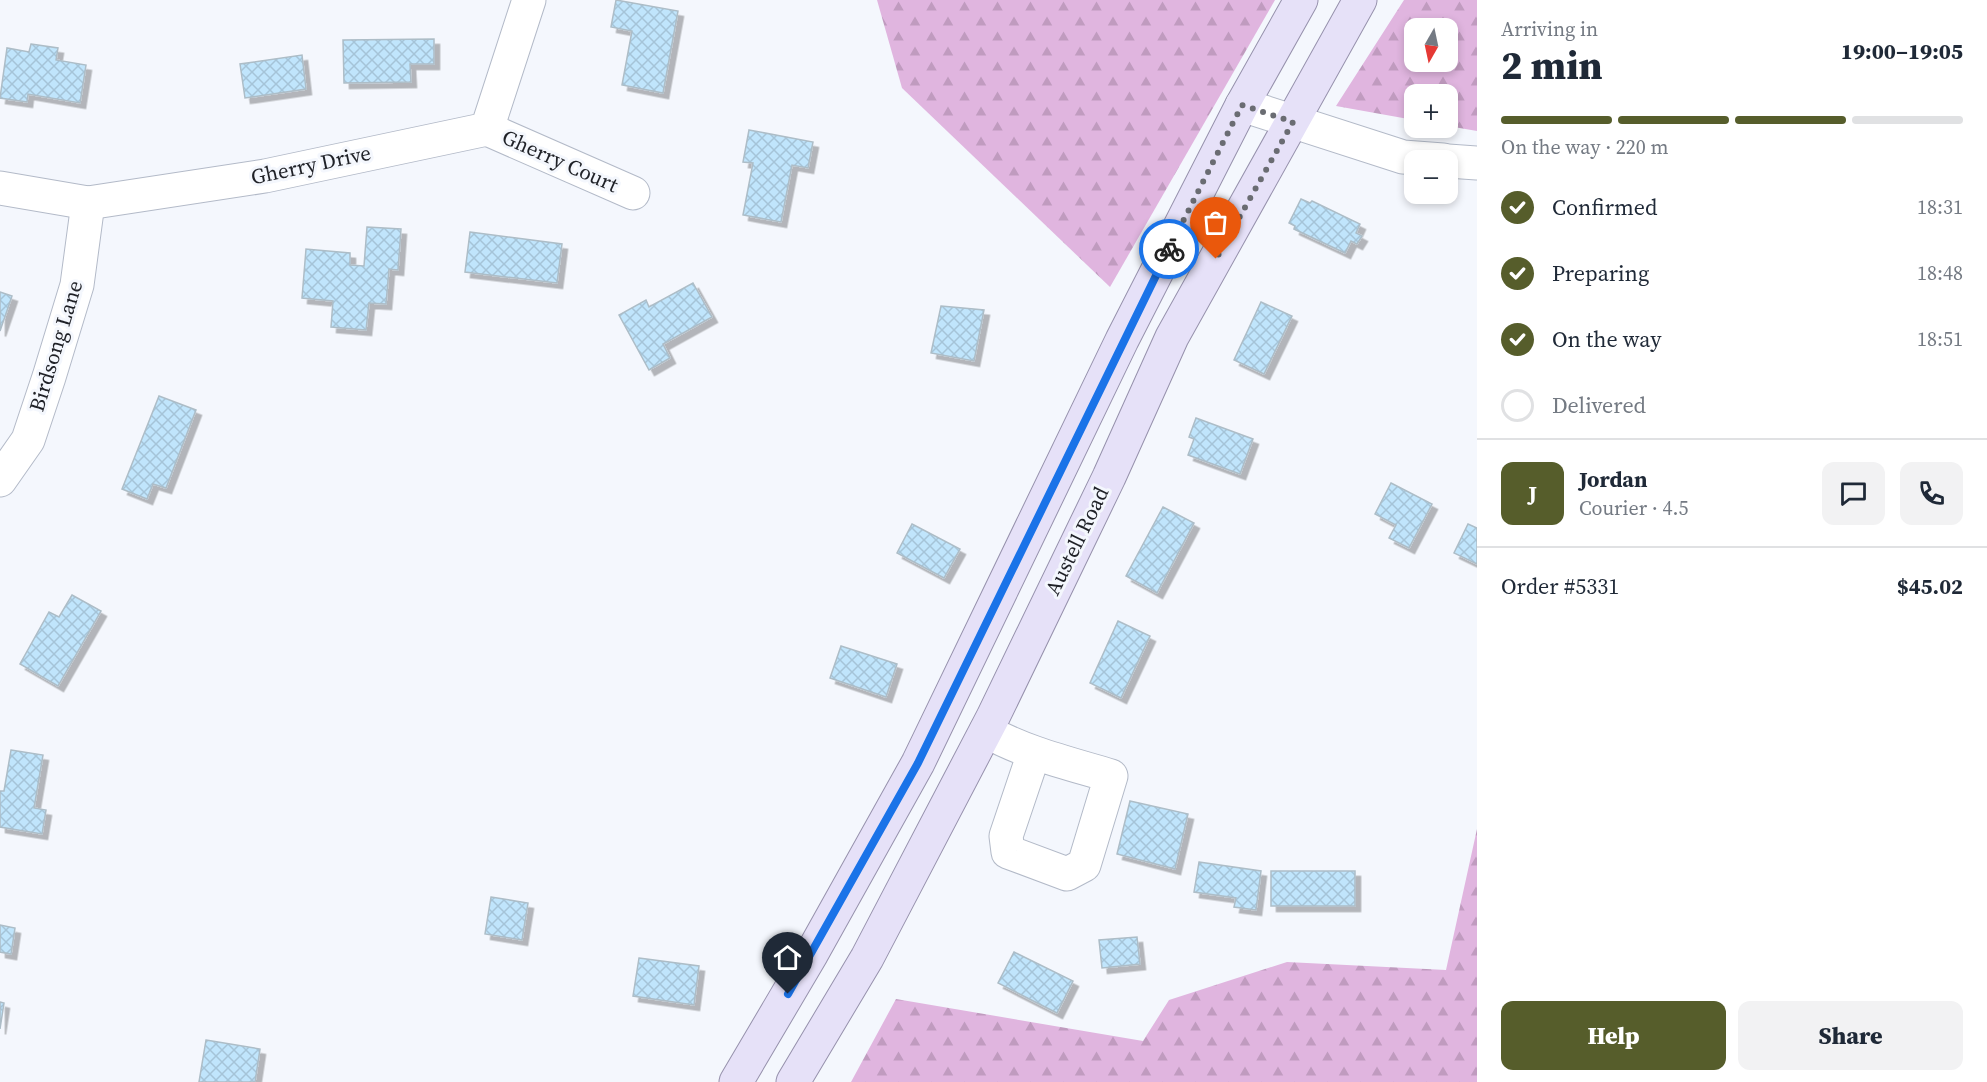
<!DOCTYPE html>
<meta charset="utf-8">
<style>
:root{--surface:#fff;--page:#f2f2f3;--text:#1f2937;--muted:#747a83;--line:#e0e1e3;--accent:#565d2b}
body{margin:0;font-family:"Source Serif 4",serif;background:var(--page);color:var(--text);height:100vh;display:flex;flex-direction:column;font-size:22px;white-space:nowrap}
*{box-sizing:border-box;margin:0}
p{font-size:20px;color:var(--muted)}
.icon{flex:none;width:33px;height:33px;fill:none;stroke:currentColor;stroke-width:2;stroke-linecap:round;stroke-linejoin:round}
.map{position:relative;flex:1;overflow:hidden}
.sheet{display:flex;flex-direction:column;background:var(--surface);width:510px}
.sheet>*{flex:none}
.needle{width:39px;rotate:189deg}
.tools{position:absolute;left:1404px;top:18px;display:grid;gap:12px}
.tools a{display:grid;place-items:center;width:54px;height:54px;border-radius:12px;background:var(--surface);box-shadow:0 3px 9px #0003;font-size:30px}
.pin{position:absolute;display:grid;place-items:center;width:51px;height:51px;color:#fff;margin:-62px -26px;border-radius:50% 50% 50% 0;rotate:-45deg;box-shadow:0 0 6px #0007}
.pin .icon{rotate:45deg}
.courier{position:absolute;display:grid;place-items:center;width:60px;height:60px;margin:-30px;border:4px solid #1a73e8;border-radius:50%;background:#fff;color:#222;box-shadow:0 2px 8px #0007}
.headline em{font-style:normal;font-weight:800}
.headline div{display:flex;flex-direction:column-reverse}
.headline{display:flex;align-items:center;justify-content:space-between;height:102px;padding:0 24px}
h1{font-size:39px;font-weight:800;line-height:45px}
.bar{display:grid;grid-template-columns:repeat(4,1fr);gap:9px 6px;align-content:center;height:72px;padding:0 24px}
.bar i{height:8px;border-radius:4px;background:var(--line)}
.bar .current{background:var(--accent)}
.bar p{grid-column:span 4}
.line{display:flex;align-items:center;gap:15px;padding:0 24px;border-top:2px solid var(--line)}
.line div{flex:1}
.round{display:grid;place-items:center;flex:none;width:63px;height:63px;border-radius:12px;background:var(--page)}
ol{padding:0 24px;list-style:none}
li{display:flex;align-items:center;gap:18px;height:66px}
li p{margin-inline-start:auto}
li .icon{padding:6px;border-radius:50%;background:var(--accent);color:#fff;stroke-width:4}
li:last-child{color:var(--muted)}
li i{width:33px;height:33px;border:3px solid var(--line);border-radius:50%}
.cta{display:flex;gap:12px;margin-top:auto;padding:12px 24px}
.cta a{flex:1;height:69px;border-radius:12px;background:var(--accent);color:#fff;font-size:24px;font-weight:800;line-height:69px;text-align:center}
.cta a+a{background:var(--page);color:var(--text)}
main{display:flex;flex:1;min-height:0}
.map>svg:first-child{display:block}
.forest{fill:url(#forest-firs);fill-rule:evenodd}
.building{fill:url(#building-cross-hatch);stroke:#adbdc7;stroke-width:1.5;filter:url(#shadow)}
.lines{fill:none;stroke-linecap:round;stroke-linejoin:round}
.minor-casing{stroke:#b3bac8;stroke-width:35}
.major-casing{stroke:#9691ac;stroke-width:35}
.minor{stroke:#fff;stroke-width:33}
.major{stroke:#e6e1f8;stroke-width:33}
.done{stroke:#6a6c72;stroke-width:6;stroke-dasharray:0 10.8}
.route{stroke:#1a73e8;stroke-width:8}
.labels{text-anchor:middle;stroke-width:6;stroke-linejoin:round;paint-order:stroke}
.street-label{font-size:21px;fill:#1f2127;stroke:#f4f7fd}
</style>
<main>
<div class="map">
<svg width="1477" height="1082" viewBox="0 0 1477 1082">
<defs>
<pattern id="forest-firs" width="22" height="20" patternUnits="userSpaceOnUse" patternTransform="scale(1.5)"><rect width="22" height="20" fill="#e0b5df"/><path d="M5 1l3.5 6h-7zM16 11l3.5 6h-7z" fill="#c09bbf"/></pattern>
<pattern id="building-cross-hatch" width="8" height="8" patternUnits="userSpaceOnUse" patternTransform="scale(1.5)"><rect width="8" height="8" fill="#c0e5fc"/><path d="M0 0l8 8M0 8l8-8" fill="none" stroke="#a5c4d8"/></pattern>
<filter id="shadow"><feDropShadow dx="5.5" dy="5.5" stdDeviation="0" flood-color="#0004"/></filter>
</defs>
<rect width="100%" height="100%" fill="#f4f7fd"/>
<g class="forest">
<polygon points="877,0 1275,0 1110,287 902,88"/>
<path d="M1404,0H1477V131L1448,126V94H1414V120L1336,106ZM1414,28H1448V62H1414Z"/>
<polygon points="1477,829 1477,1082 851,1082 896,999 1143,1041 1169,1000 1287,962 1446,970"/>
</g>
<g class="building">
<polygon points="616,0 678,11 663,93 622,85 632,31 611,27"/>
<polygon points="434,39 434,64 410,64 411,82 344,83 343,40"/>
<polygon points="31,44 58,48 56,60 86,65 80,103 28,94 27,102 0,98 7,48 29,52"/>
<polygon points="302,55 306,89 245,98 240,64"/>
<polygon points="749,130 813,142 808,168 792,165 781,222 743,215 753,163 743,162"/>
<polygon points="1301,199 1310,203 1312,201 1360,224 1356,233 1362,236 1357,244 1351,241 1345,253 1294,229 1295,226 1289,223"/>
<polygon points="367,227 401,229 398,270 389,269 386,304 369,303 366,330 331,327 333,301 302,298 306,249 350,253 350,265 364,266"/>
<polygon points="470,232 562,244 557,283 465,272"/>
<polygon points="693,283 712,317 663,344 670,358 649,370 619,315 646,300 649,307"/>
<polygon points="0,292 12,296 0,331"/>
<polygon points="1261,302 1292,316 1264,374 1234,360"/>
<polygon points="941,306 984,310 974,361 931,353"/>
<polygon points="159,396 196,410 166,488 153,484 147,499 122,489"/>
<polygon points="1196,418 1253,439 1240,474 1188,455 1194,439 1189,437"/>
<polygon points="1391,483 1432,504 1409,548 1389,538 1396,525 1375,514"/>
<polygon points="1163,507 1194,523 1157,593 1126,576"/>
<polygon points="912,524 960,549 944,578 897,553"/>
<polygon points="1468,524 1477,528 1477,564 1454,553"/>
<polygon points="72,595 101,611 58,686 20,664 49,612 59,617"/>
<polygon points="1118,621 1150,636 1121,698 1090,683"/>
<polygon points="841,646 897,664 886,697 830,678"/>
<polygon points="11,750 43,755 34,808 46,810 42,834 0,827 0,791 4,791"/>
<polygon points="1130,801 1188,814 1175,869 1117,854"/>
<polygon points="1199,862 1261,871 1256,910 1234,907 1236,898 1194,892"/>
<rect x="1271" y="871" width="84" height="35"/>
<polygon points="491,897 528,903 522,940 485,934"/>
<polygon points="0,925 15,928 11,954 0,952"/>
<polygon points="1137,937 1140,964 1102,968 1099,940"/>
<polygon points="1014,952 1073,981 1057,1013 998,983"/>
<polygon points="639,958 699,966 694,1005 633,996"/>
<polygon points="0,1002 4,1003 0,1029"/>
<polygon points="206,1040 260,1049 255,1082 199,1082"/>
</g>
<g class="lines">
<defs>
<g id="minor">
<polyline points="1242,105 1403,157 1443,160"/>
<polyline points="487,129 633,193"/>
<polyline points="1448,161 1477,163"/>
<polyline points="0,188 88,203 265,176 487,129 529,0"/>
<polyline points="0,480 28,440 49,377 77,285 88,203"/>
<path d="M986,731C1025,753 1068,763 1111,776L1084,865L1067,874L1008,852L1006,836L1034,753"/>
</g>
<g id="major">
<polyline points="736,1082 812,953 918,763 1122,340 1242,105 1301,0"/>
<polyline points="793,1082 867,958 993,717 1109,477 1172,337 1360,0"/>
</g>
</defs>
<use href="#minor" class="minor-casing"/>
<use href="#major" class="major-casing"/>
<use href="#minor" class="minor"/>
<use href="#major" class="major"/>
</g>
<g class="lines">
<polyline class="done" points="1169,249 1242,105 1293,122 1216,259"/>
<polyline class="route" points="788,994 918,763 1169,249"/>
</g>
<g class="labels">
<g class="street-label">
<text transform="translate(560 161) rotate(24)" y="7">Gherry Court</text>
<text transform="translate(311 165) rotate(-12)" y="7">Gherry Drive</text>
<text transform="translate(56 346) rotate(-73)" y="7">Birdsong Lane</text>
<text transform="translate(1077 541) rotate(-64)" y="7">Austell Road</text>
</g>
</g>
</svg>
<div class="tools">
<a><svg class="needle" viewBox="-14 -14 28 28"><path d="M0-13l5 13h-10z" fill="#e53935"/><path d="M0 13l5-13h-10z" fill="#747a83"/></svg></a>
<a>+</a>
<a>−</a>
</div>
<div class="pin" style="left:1216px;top:259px;background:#ea580c"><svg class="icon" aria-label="bag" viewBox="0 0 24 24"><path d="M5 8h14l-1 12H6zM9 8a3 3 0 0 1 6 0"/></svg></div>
<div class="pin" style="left:788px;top:994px;background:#1f2937"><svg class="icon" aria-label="home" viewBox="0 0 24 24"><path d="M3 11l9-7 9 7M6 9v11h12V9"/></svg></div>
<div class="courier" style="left:1169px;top:249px"><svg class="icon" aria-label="bike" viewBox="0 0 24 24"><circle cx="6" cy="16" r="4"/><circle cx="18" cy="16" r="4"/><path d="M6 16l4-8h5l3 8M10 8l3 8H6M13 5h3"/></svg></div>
</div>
<section class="sheet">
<div class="headline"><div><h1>2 min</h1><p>Arriving in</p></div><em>19:00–19:05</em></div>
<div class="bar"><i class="current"></i><i class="current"></i><i class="current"></i><i></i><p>On the way · 220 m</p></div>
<ol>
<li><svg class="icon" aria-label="check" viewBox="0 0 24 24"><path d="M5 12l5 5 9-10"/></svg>Confirmed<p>18:31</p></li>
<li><svg class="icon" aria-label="check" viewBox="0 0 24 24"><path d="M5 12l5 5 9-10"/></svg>Preparing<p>18:48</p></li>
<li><svg class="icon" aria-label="check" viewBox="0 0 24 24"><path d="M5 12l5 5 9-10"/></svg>On the way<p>18:51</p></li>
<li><i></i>Delivered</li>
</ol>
<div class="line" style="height:108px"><b class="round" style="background:var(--accent);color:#fff">J</b><div><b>Jordan</b><p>Courier · 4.5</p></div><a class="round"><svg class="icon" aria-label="chat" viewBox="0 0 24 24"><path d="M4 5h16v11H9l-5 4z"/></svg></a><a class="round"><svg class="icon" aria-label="phone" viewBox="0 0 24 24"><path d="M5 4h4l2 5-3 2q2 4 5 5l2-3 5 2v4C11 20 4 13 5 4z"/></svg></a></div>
<div class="line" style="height:78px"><div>Order #5331</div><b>$45.02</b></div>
<div class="cta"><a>Help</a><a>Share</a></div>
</section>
</main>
